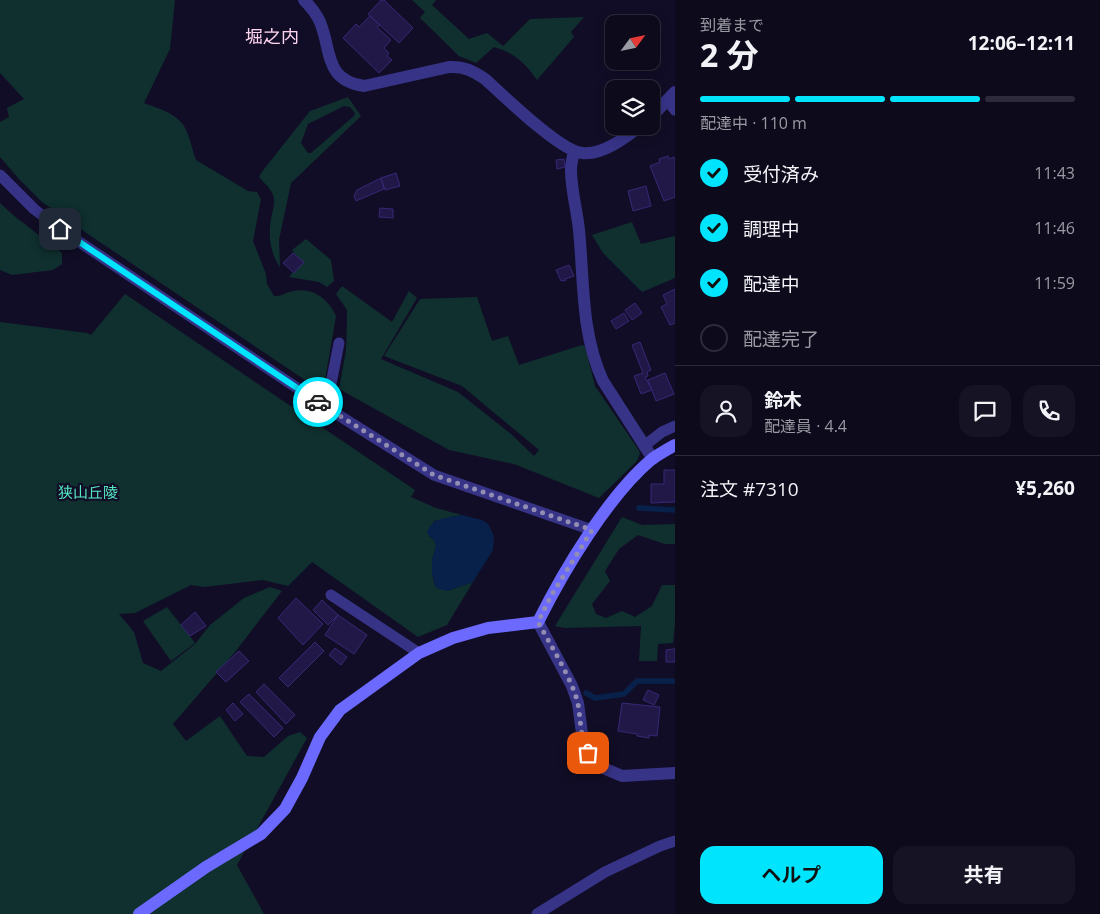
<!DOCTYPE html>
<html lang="ja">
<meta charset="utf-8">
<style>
:root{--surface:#0d0a1c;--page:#161325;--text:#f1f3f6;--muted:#9a9aa3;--line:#2d2b3b;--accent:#00e5fd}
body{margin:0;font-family:"Open Sans","Noto Sans JP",sans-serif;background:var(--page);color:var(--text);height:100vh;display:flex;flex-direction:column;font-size:19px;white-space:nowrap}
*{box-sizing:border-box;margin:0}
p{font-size:16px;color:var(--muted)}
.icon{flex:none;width:28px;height:28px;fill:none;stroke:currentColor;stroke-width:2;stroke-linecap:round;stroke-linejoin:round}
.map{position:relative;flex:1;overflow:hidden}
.drawer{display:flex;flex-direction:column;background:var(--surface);width:425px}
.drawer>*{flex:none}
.needle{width:32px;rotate:57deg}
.controls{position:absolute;left:605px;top:15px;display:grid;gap:10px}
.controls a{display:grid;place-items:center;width:55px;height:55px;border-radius:10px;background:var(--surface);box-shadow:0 2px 12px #0003,0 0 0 1px var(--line);font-size:25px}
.pin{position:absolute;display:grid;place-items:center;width:42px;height:42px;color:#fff;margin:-21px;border-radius:10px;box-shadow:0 2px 8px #0006}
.courier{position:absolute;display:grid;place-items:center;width:50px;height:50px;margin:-25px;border:4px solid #00e5fd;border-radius:50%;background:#fff;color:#222;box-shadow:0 1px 6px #0007}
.headline em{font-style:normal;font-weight:700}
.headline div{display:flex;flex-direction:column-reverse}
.headline{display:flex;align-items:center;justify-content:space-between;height:85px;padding:0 25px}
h1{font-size:32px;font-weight:700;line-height:38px}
.bar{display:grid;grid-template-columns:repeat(4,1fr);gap:8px 5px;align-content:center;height:60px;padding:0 25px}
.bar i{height:6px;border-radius:4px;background:var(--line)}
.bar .current{background:var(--accent)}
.bar p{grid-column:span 4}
.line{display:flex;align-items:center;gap:12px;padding:0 25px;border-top:1px solid var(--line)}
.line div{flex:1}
.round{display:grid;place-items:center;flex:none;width:52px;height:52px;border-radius:15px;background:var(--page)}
ol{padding:0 25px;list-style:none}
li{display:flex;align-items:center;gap:15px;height:55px}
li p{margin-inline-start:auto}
li .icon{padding:5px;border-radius:50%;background:var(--accent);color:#111;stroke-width:4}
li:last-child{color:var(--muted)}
li i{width:28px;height:28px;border:2px solid var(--line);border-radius:50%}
.action{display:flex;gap:10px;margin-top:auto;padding:10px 25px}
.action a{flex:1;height:58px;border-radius:15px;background:var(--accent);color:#111;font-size:20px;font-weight:700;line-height:58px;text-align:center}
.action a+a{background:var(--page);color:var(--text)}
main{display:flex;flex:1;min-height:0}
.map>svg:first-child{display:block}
.green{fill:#0f302f;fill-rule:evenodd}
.water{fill:#08214a}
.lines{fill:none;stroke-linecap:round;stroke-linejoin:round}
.stream{stroke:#08214a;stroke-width:5.5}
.building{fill:#211848;stroke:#372876}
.lane{stroke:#373488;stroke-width:11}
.street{stroke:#373488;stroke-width:12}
.secondary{stroke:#6c69ff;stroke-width:12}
.done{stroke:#928db3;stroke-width:5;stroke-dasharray:0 9}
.route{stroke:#00e5fd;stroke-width:6}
.labels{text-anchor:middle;stroke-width:4.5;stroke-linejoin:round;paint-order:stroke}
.park-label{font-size:15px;fill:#54e8c2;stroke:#110d26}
.quarter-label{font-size:18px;fill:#ffd4ef;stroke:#110d26}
</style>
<main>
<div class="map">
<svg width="675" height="914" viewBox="0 0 675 914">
<rect width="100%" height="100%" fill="#110d26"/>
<g class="green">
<path d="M0,0H175L170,49L144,103C157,108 176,113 184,126C190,136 192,150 196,160L248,191L257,192L261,199L253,241L266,274L267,284L274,296C281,296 283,294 289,292C311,286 327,297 336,316L324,386L317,388L70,222L42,202L18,178L0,157V122L9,117L7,108L24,99L0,73Z"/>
<path d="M412,0H436L432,5L469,39L487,33L503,46L530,19L584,17L571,32L574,37L537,80C524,62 516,54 494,47L476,63L459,56L420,18L425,12Z"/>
<path d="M348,97L361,116L291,183L279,240L280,267C270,253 268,236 271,219C272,213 275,205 274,199C273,190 265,184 259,177L261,173L310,111ZM344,106L350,107L355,113L354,116L311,153H308L301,143L308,124Z"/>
<polygon points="0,203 13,215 62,253 62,264 53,270 12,275 0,270"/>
<polygon points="632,222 641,244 675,236 675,278 642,292 603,253 592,235"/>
<polygon points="306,239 331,260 334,281 327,287 319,282 289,277 300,263 292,250"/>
<polygon points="342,286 392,322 409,291 417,298 381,359 458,392 511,434 534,456 539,450 462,386 384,356 420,299 477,297 492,341 508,336 519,365 582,345 585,346 595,386 638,449 640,453 637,461 599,498 514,464 449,450 339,389 346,350 347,323 347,310 336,294"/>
<polygon points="125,294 415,490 411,497 436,508 462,515 434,521 429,536 434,540 436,546 432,560 432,574 435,586 447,591 473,582 447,625 418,637 312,562 288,586 263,580 204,587 191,585 135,613 119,614 134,632 143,663 161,671 195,644 210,625 244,598 270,587 282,591 235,652 173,724 186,741 220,716 247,756 264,757 288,736 300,732 307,738 237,865 264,914 0,914 0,322 87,333 91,335"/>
<polygon points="622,517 642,525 675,524 675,544 665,544 638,535 619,549 605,571 610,581 592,604 596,614 606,618 622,611 635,617 652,606 662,585 675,585 675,623 673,643 658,644 657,661 639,661 641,626 565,628 555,626"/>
<polygon points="167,607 195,643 171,661 143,621"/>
</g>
<path class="water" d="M462,515L482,520L488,524L494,536L493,550L473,582L447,591L436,588L432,574V560L436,546L434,540L427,533C431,517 447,518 462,515Z"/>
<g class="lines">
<g class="stream">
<polyline points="639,508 675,510"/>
<polyline points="586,693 595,698 624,694 637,681 673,681"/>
</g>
</g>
<g class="building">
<polygon points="381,0 384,0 413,28 399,43 368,14"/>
<polygon points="370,16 380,25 377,27 391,40 384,48 389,53 387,56 392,60 379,73 343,38 356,24 359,27"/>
<polygon points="668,156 669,159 674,157 675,160 675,197 664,201 650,166 660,162 659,159"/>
<polygon points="564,159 565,167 557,169 556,160"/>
<polygon points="396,173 400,186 385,190 381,178"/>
<polygon points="381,178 384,189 356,201 354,196 357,190"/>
<polygon points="646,186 651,206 633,211 628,191"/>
<polygon points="380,208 393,209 393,218 379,217"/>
<polygon points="293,253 304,262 294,273 283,263"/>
<polygon points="569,265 574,276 565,279 566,280 564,281 563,280 561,281 556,270"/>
<polygon points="675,289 675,323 670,325 661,307 667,304 663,295"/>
<polygon points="635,303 642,313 632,320 625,310"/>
<polygon points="624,313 629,321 616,329 611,321"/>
<polygon points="640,342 651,370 647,372 648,376 645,377 652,390 641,394 634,376 643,373 632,345"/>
<polygon points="665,373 674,394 656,401 648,380"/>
<polygon points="664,470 675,470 675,502 651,503 651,484 664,484"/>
<polygon points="296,598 323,624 303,645 278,618"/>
<polygon points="322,600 338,615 328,625 313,610"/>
<polygon points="195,612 206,626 190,636 181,625"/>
<polygon points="338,615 367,635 354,654 325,635"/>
<polygon points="315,642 324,651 288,687 279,678"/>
<polygon points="335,648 347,657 341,665 329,655"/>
<polygon points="673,649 675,649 675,662 666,662 666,650"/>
<polygon points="239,651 249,661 226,682 216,672"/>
<polygon points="264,684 295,715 286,724 256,692"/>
<polygon points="648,690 659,695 654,705 643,700"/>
<polygon points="249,694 283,728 274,737 240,702"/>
<polygon points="233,703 243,714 235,721 226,710"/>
<polygon points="622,703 660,707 657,736 649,735 649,738 637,736 637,734 618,731"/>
</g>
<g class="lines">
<g class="lane">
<polyline points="668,101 675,110"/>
<polyline points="0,175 34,209 60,229 324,406 434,475 592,530"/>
<polyline points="324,406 329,394 339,343"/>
<polyline points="644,446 662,432 675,426"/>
<polyline points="331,595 419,653"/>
<polyline points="537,914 605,872 660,846 675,841"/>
</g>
<g class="street">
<path d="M304,0C310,6 316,13 320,22C332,51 324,80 364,86L449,67C464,66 473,71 485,79C504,96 560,151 582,153C601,156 627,137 640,126"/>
<polyline points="651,117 675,92"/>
<path d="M574,151C573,157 571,163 571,170C571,190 577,210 579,230C584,281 581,334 603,381L653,459"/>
<polyline points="538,622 572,686 578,703 583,741 588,753 601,767 622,776 675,773"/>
</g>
<path class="secondary" d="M139,914L206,867L261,834L285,809L302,778L320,737L340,710L419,653L453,638L488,628L538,622C564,570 608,496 652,459C659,454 668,449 675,445"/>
</g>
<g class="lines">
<path class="done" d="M318,402L434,475L592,530L551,596L538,622C550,644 573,681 578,704C581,721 580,737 588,753"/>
<polyline class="route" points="60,229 318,402"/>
</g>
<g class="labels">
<g class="park-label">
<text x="88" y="498">狭山丘陵</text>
</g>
<g class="quarter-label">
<text x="272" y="43">堀之内</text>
</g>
</g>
</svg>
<div class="controls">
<a><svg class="needle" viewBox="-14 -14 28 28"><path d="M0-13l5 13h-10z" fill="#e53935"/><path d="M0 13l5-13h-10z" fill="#9a9aa3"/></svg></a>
<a><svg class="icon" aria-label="layers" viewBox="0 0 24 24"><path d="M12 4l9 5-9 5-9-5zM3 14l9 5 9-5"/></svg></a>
</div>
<div class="pin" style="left:588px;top:753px;background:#ea580c"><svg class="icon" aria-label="bag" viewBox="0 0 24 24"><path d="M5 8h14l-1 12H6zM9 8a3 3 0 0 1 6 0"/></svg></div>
<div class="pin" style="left:60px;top:229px;background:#1f2937"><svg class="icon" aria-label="home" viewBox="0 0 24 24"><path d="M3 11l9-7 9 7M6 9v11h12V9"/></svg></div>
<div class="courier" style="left:318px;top:402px"><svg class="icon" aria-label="car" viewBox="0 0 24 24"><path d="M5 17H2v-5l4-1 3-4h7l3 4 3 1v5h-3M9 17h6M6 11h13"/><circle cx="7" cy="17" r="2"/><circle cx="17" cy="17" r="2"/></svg></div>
</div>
<section class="drawer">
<div class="headline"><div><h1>2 分</h1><p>到着まで</p></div><em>12:06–12:11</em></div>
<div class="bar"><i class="current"></i><i class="current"></i><i class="current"></i><i></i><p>配達中 · 110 m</p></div>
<ol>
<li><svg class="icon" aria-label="check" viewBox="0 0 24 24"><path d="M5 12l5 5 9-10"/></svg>受付済み<p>11:43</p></li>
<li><svg class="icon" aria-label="check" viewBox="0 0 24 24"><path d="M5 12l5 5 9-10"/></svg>調理中<p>11:46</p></li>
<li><svg class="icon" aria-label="check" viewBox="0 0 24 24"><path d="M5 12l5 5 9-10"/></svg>配達中<p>11:59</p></li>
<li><i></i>配達完了</li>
</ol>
<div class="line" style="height:90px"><a class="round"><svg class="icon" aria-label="person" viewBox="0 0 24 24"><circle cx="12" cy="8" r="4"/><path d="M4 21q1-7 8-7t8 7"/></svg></a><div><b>鈴木</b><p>配達員 · 4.4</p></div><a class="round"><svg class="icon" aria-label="chat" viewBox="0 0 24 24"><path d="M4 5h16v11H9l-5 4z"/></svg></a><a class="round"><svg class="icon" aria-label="phone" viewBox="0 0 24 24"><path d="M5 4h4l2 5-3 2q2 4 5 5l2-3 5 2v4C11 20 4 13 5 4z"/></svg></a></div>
<div class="line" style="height:65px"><div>注文 #7310</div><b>¥5,260</b></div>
<div class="action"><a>ヘルプ</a><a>共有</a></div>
</section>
</main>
